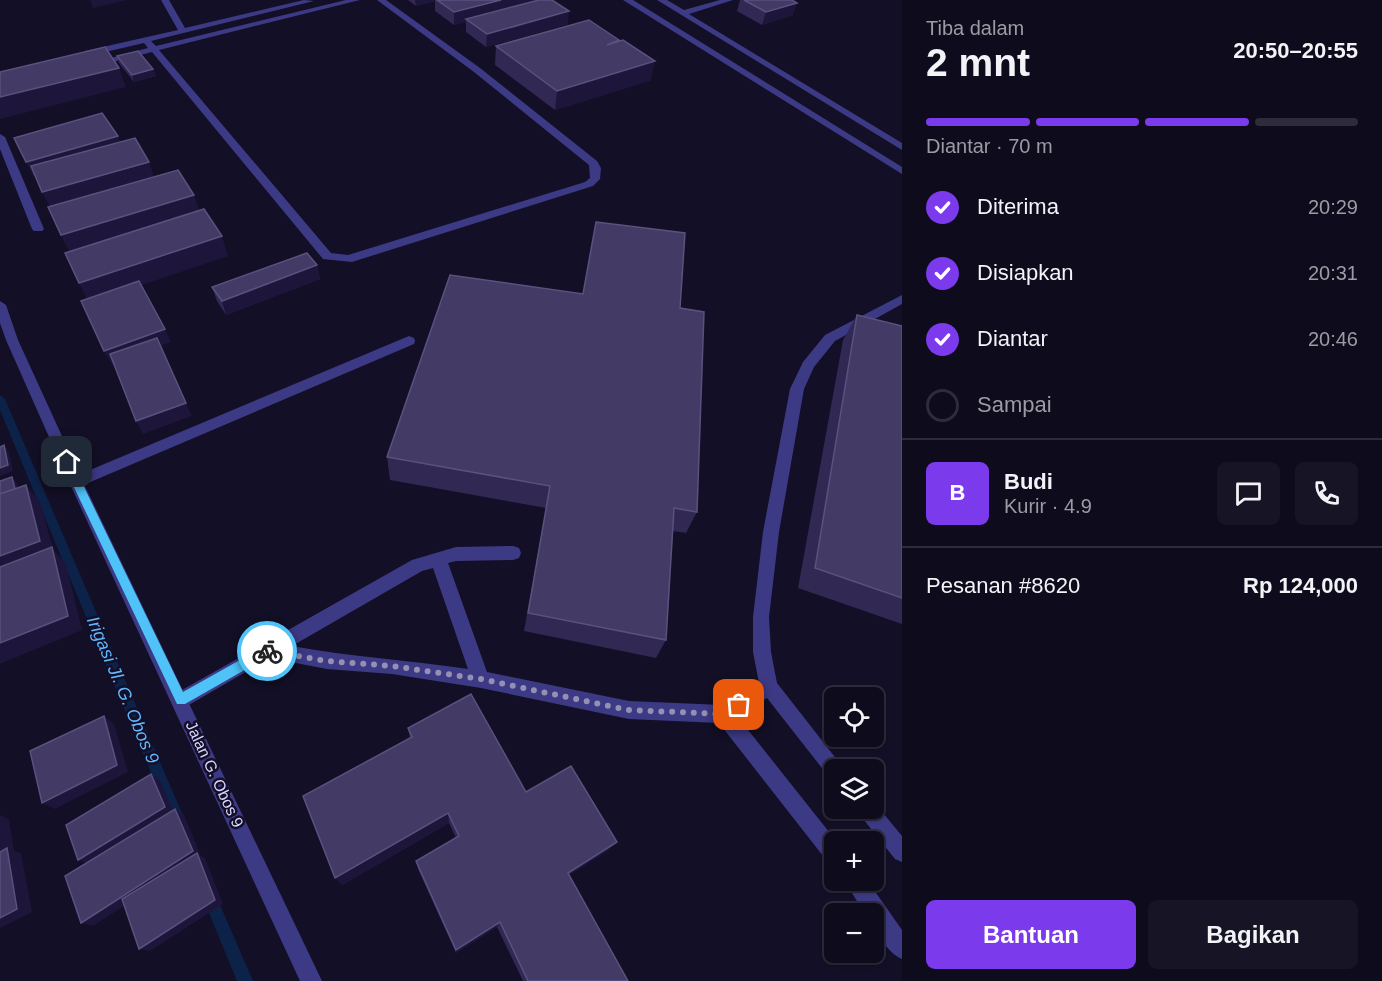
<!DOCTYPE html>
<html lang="id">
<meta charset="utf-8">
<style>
:root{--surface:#0e0b1c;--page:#171425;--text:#f1f3f6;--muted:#9b9ba3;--line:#2e2b3b;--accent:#7c3aed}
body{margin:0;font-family:Arial,sans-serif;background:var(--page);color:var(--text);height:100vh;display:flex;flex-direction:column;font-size:22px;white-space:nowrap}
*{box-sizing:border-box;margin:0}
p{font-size:20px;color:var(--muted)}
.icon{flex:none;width:33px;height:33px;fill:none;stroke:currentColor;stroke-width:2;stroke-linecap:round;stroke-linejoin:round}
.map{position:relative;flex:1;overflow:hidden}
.drawer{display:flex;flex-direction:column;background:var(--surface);width:480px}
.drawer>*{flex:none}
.controls{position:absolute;left:824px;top:687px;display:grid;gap:12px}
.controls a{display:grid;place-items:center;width:60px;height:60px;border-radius:9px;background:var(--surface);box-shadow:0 2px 4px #0004,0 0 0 2px var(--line);font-size:30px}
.pin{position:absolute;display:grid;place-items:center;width:51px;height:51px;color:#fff;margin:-26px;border-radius:12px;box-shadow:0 3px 9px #0006}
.courier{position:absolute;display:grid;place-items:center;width:60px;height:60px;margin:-30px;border:4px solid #4fc3f7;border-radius:50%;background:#fff;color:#222;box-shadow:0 2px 8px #0007}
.summary em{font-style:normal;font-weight:800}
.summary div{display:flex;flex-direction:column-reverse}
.summary{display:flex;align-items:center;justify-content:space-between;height:102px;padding:0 24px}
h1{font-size:39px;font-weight:800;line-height:45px}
.bar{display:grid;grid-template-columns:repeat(4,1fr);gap:9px 6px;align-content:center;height:72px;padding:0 24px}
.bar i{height:8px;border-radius:4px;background:var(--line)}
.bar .selected{background:var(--accent)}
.bar p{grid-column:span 4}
.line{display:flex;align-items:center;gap:15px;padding:0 24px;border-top:2px solid var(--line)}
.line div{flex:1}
.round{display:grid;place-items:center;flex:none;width:63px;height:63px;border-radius:9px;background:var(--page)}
ol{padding:0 24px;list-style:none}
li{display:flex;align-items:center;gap:18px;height:66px}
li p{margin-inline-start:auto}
li .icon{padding:6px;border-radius:50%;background:var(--accent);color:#fff;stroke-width:4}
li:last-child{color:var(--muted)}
li i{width:33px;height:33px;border:3px solid var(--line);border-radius:50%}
.cta{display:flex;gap:12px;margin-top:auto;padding:12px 24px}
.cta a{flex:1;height:69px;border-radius:9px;background:var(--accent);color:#fff;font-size:24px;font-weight:800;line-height:69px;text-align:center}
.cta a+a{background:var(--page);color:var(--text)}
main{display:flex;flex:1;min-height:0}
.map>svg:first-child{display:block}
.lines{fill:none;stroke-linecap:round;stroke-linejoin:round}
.stream{fill:#0c2248;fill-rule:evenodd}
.lane{fill:#3d3a85;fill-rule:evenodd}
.street{fill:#3d3a85;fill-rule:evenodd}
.wall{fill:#312854}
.shaded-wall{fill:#1d163a}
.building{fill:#433a66;stroke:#5a527e;stroke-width:1.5}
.route{fill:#4fc3f7}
.done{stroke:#948fb3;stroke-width:6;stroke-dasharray:0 10.8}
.labels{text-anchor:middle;stroke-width:5;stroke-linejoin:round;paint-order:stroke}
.street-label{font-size:16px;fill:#d9d4ff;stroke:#130f26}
.water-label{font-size:18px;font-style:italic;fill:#62b6ff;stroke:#130f26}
</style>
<main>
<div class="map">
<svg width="902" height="981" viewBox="0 0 902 981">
<rect width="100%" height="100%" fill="#130f26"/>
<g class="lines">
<g class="stream">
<polygon points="0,395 5,399 184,818 186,823 184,828 179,830 174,828 0,410"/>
<polygon points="209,889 214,891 253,981 237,981 202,896 204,891"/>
</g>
<g class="lane">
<polygon points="161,0 169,0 185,28 304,0 314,1 151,41 156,46 346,0 360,0 159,50 331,253 348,255 585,182 590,178 589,165 474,72 377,0 386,0 480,68 597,161 601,168 600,179 593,186 352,262 323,259 152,52 93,67 89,64 148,48 144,43 88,56 84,53 85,51 178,30"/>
<polygon points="623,0 633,0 902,167 902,174"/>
<polygon points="657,0 667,0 684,10 720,0 733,0 689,14 902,143 902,150"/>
<polygon points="0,134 5,137 44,229 42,231 34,231 32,229 0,149"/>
<path d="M902,295V304L835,341L814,367L804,389L779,532L769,617L771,652L777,683L845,770H834V779L829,777L767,698L737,716L837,842H834V864L827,861L719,723L629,719L481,688L392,674L327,669L270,658L187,706L181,709L175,706L172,700L175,694L412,560L456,547L513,546L519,548L521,553L519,558L513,560L456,561L448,563L487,672L629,701L722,705L759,683L753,652V617L763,532L790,389L803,362L825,335ZM433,568L468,669C410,660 350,657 292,646L422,571Z"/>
<polygon points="409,336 414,338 415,341 414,344 81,486 71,486 69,482 71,478"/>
<polygon points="873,801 902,836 902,862 895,859 860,815 857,808 873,808"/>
<path d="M844,880H867L902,930V959C887,953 873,929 873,914H865Z"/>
</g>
<polygon class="street" points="0,301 6,305 18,340 83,482 322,981 300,981 69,482 6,340 0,323"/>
</g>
<g class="wall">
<polygon points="408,0 537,0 568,24 486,47 466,32 466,22 454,25 435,11 435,1 416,6"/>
<polygon points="740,0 792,0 793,15 762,25 737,11"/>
<polygon points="619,41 651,80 555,110 495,65 496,46"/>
<polygon points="117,56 153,69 156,76 134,82 119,63"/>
<polygon points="317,265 320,279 226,315 217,301 212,287"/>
<polygon points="680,308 697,512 686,533 673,531 666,640 656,658 524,631 546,508 390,480 387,457"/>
<polygon points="857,315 902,326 902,624 798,588 843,340"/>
<polygon points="408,728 617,842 607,851 569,875 628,981 523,981 497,927 456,953 418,869 416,861 456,838 449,823 342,885 410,739"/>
</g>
<g class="shaded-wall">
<polygon points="90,0 127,0 93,8"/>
<polygon points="415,0 435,0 435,1 416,6"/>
<polygon points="501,0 537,0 537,3 466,19 466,22 454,25 454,12"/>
<polygon points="797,3 793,15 762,25 766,12"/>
<polygon points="569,11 568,24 486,47 487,34"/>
<polygon points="655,61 651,80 555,110 557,91"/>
<polygon points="119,68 126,87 0,119 0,97"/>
<polygon points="153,69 156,76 134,82 132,75"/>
<polygon points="118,136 123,150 33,176 26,162"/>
<polygon points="149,162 156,182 52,211 42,192"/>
<polygon points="194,195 201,215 71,255 61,235"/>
<polygon points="222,236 228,256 89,303 79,283"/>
<polygon points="317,265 320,279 226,315 222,301"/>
<polygon points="165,329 171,342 112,364 104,351"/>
<polygon points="186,403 192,416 143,434 136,421"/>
<polygon points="4,445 9,452 13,471 0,476 0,468"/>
<polygon points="12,477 17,483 22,502 0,510"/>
<polygon points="26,485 40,502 53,549 66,564 82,630 0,664 0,556"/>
<polygon points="104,716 114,724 128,772 55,809 42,803"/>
<polygon points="151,774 160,781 174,813 90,865 78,860"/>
<polygon points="175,809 184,815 201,856 205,858 223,904 150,951 139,949 198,858 93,926 81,923"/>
<polygon points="448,813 449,823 342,885 335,878"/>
<polygon points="0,815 9,819 14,851 21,853 32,912 0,928"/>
<polygon points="617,842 607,851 561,880 568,873"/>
<polygon points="500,922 497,927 456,953 456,950"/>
</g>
<g class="building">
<polygon points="437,0 501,0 454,12"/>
<polygon points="539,0 552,0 569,11 487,34 466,19"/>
<polygon points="744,0 792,0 797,3 766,12"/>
<polygon points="589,20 619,40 607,45 623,40 655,61 557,91 496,46"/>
<polygon points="105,47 119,68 0,97 0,72"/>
<polygon points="138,51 153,69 132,75 117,56"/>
<polygon points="102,113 118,136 26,162 14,138"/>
<polygon points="135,138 149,162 42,192 31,166"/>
<polygon points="178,170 194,195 61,235 48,207"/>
<polygon points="204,209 222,236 79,283 65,253"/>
<polygon points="596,222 685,233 680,308 704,312 697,512 674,508 666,640 528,613 550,486 387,457 450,275 583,294"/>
<polygon points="307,253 317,265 222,301 212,287"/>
<polygon points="139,281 165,329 104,351 81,301"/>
<polygon points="857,315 902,326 902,598 815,568"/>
<polygon points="157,338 186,403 136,421 110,354"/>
<polygon points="4,445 8,465 0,468 0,447"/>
<polygon points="12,477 15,489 0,494 0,481"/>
<polygon points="26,485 40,541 0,556 0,494"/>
<polygon points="52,547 68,616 0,643 0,567"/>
<polygon points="471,694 526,792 571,766 617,842 568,873 628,981 528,981 500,922 456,950 416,861 459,836 448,813 335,878 303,796 412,737 408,728"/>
<polygon points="104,716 117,765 42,803 30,751"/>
<polygon points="151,774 165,807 78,860 66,825"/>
<polygon points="175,809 193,851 81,923 65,876"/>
<polygon points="7,848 17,909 0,918 0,852"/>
<polygon points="197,853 215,900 139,949 122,899"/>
</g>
<polygon class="route" points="67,458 72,462 183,692 263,647 271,647 271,655 185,704 177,704 62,462"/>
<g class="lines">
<polyline class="done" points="267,651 327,661 392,666 481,679 628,710 724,714 739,705"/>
</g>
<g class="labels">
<g class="street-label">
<text transform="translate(215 774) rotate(65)" y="6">Jalan G. Obos 9</text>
</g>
<g class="water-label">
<text transform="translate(123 690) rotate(67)" y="6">Irigasi Jl. G. Obos 9</text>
</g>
</g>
</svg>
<div class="controls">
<a><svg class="icon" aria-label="locate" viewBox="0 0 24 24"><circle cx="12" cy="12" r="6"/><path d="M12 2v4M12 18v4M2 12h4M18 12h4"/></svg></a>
<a><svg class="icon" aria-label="layers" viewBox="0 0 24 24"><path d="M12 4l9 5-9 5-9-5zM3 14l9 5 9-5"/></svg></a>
<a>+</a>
<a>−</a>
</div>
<div class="pin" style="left:739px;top:705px;background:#ea580c"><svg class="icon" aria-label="bag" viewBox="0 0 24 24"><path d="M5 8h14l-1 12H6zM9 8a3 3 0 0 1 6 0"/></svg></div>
<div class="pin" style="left:67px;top:462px;background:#1f2937"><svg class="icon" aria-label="home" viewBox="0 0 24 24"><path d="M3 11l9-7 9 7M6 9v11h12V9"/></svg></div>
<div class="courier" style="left:267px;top:651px"><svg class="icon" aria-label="bike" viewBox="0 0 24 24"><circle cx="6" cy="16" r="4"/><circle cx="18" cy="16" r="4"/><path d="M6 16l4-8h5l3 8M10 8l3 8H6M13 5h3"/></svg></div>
</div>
<section class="drawer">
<div class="summary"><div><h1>2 mnt</h1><p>Tiba dalam</p></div><em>20:50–20:55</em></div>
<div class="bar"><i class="selected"></i><i class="selected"></i><i class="selected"></i><i></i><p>Diantar · 70 m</p></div>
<ol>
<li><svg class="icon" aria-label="check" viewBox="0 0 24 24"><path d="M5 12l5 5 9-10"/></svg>Diterima<p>20:29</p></li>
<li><svg class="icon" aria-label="check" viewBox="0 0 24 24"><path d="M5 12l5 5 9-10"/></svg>Disiapkan<p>20:31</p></li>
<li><svg class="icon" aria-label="check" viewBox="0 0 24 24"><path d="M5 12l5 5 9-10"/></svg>Diantar<p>20:46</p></li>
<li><i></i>Sampai</li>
</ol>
<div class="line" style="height:108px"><b class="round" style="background:var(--accent);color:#fff">B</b><div><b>Budi</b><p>Kurir · 4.9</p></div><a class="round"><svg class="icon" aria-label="chat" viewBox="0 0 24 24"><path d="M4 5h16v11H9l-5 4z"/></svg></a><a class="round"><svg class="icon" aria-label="phone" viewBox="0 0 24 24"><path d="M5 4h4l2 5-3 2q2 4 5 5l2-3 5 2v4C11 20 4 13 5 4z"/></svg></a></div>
<div class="line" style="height:78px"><div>Pesanan #8620</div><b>Rp 124,000</b></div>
<div class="cta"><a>Bantuan</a><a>Bagikan</a></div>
</section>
</main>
